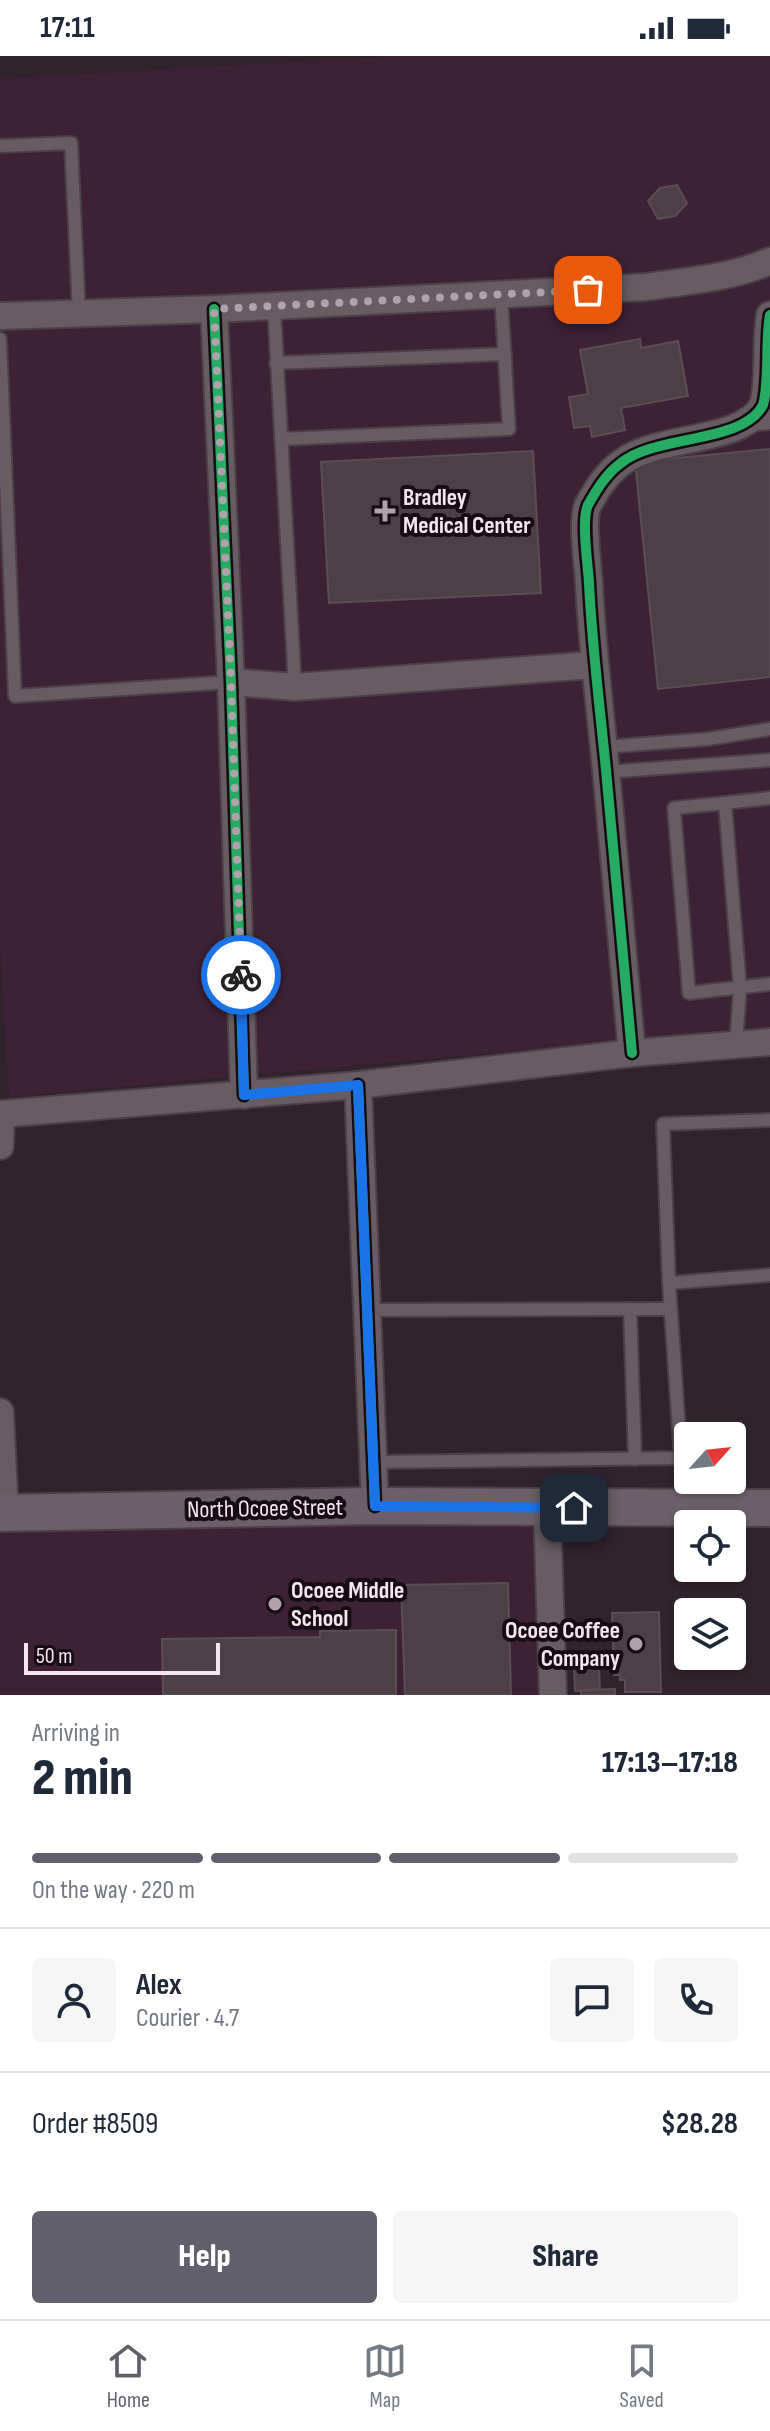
<!DOCTYPE html>
<meta charset="utf-8">
<style>
:root{--surface:#fff;--page:#f6f6f7;--text:#1f2937;--muted:#747a83;--line:#e0e1e3;--accent:#605f6b}
body{margin:0;font-family:"Sofia Sans Condensed",sans-serif;background:var(--page);color:var(--text);height:100vh;display:flex;flex-direction:column;font-size:30px;white-space:nowrap}
*{box-sizing:border-box;margin:0}
p{font-size:26px;color:var(--muted)}
.icon{flex:none;width:44px;height:44px;fill:none;stroke:currentColor;stroke-width:2;stroke-linecap:round;stroke-linejoin:round}
.map{position:relative;height:1639px;overflow:hidden}
.panel{display:flex;flex-direction:column;background:var(--surface);flex:1}
.panel>*{flex:none}
.needle{width:52px;rotate:63deg}
.controls{position:absolute;left:674px;top:1366px;display:grid;gap:16px}
.controls a{display:grid;place-items:center;width:72px;height:72px;border-radius:8px;background:var(--surface);box-shadow:0 2px 6px #0004;font-size:40px}
.scale{position:absolute;left:24px;bottom:20px;width:196px;box-sizing:border-box;padding-left:8px;border:4px solid #f5e5f0;border-top:0;font-size:22px;line-height:28px;white-space:nowrap;color:#f5e5f0;-webkit-text-stroke:6px #160c14;paint-order:stroke}
.pin{position:absolute;display:grid;place-items:center;width:68px;height:68px;color:#fff;margin:-34px;border-radius:16px;box-shadow:0 4px 12px #0006}
.courier{position:absolute;display:grid;place-items:center;width:80px;height:80px;margin:-40px;border:6px solid #1a73e8;border-radius:50%;background:#fff;color:#222;box-shadow:0 2px 10px #0007}
.headline em{font-style:normal;font-weight:800}
.headline div{display:flex;flex-direction:column-reverse}
.headline{display:flex;align-items:center;justify-content:space-between;height:136px;padding:0 32px}
h1{font-size:52px;font-weight:800;line-height:60px}
.bar{display:grid;grid-template-columns:repeat(4,1fr);gap:12px 8px;align-content:center;height:96px;padding:0 32px}
.bar i{height:10px;border-radius:6px;background:var(--line)}
.bar .current{background:var(--accent)}
.bar p{grid-column:span 4}
.line{display:flex;align-items:center;gap:20px;padding:0 32px;border-top:2px solid var(--line)}
.line div{flex:1}
.round{display:grid;place-items:center;flex:none;width:84px;height:84px;border-radius:8px;background:var(--page)}
.action{display:flex;gap:16px;margin-top:auto;padding:16px 32px}
.action a{flex:1;height:92px;border-radius:8px;background:var(--accent);color:#fff;font-size:32px;font-weight:800;line-height:92px;text-align:center}
.action a+a{background:var(--page);color:var(--text)}
.status{display:flex;justify-content:space-between;align-items:center;height:56px;padding:0 40px;background:var(--surface);direction:ltr}
.status svg{height:22px;fill:currentColor}
.dock{display:flex;justify-content:space-around;align-items:center;height:112px;border-top:2px solid var(--line);background:var(--surface);font-size:22px;color:var(--muted)}
.dock a{display:grid;justify-items:center;gap:4px}
.dock .current{color:var(--accent)}
.map>svg:first-child{display:block}
.built{fill:#3d2236}
.building{fill:#4d3f46;stroke:#5a4e54;stroke-width:2}
.lines{fill:none;stroke-linecap:round;stroke-linejoin:round}
.service-casing{stroke:#4b4048;stroke-width:16}
.minor-casing{stroke:#4b4048;stroke-width:30}
.secondary-casing{stroke:#4b4048;stroke-width:40}
.service{stroke:#665c62;stroke-width:12}
.minor{stroke:#665c62;stroke-width:26}
.secondary{stroke:#6b6069;stroke-width:36}
.cycleway-casing{stroke:#160c14;stroke-width:15}
.cycleway{stroke:#26ab63;stroke-width:10}
.done{stroke:#b0a1ab;stroke-width:8;stroke-dasharray:0 14.4}
.route{stroke:#1a73e8;stroke-width:10}
.poi-dot{fill:#b0a1ab;stroke:#160c14;stroke-width:3}
.labels{text-anchor:middle;stroke-width:8;stroke-linejoin:round;paint-order:stroke}
.poi-label{font-size:24px;font-weight:bold;fill:#f5e5f0;stroke:#160c14;text-anchor:start}
.street-label{font-size:24px;fill:#f5e5f0;stroke:#160c14}
</style>
<div class="status"><b>17:11</b><svg viewBox="0 0 49 12"><path d="M0 12V9h3v3zM5 12V6h3v6zM10 12V3h3v9zM15 12V0h3v12zM26 1h20v11H26zM47 4h2v5h-2z"/></svg></div>
<div class="map">
<svg width="770" height="1639" viewBox="0 0 770 1639">
<rect width="100%" height="100%" fill="#30232c"/>
<g class="built">
<polygon points="400,0 770,0 770,972 9,1041 0,887 0,23"/>
<polygon points="547,1452 553,1639 0,1639 0,1457"/>
</g>
<g class="building">
<polygon points="677,129 687,147 675,160 658,163 648,145 660,132"/>
<polygon points="640,283 641,292 678,285 688,340 621,352 625,374 592,381 590,370 574,372 569,341 588,338 580,294"/>
<polygon points="770,393 770,621 658,633 635,406"/>
<polygon points="533,395 541,537 329,547 321,406"/>
<polygon points="508,1527 511,1639 405,1639 401,1529"/>
<polygon points="659,1556 661,1636 625,1636 625,1624 620,1624 620,1619 614,1619 612,1557"/>
<polygon points="396,1574 396,1639 163,1639 162,1583 320,1581 320,1575"/>
<polygon points="574,1612 599,1612 600,1634 575,1635"/>
<polygon points="615,1633 615,1639 581,1639 581,1634"/>
</g>
<g class="lines">
<defs>
<g id="service">
<polyline points="0,90 71,87 79,257"/>
<polyline points="274,250 295,631"/>
<polyline points="0,283 15,640 231,626"/>
<polyline points="276,307 505,298"/>
<polyline points="748,369 770,367"/>
<polyline points="281,383 509,373 501,238"/>
<polyline points="604,691 708,683 770,673"/>
<polyline points="606,716 770,704"/>
<polyline points="725,747 674,752 689,937 770,928"/>
<polyline points="736,989 740,932 725,747 770,742"/>
<polyline points="770,1064 663,1068 669,1227 770,1219"/>
<polyline points="669,1227 684,1449"/>
<polyline points="630,1253 635,1403"/>
<polyline points="367,1254 669,1253"/>
<polyline points="373,1406 679,1402"/>
</g>
<g id="minor">
<polyline points="214,253 231,626 244,1039"/>
<path d="M0,260L214,253L646,231C686,225 732,222 770,205"/>
<polyline points="231,626 295,631 593,609"/>
<path d="M632,997C623,903 615,808 606,714C600,652 592,590 589,527C588,509 581,464 588,449C597,433 606,418 621,407C657,378 743,388 763,349C770,324 765,287 770,259"/>
<polyline points="358,1029 375,1450"/>
<polyline points="0,1058 358,1029 632,997 770,986"/>
<polyline points="0,1090 1,1058"/>
<polyline points="0,1356 5,1457"/>
<polyline points="547,1452 553,1639"/>
</g>
<polyline id="secondary" points="0,1457 375,1450 770,1452"/>
</defs>
<use href="#service" class="service-casing"/>
<use href="#minor" class="minor-casing"/>
<use href="#secondary" class="secondary-casing"/>
<use href="#service" class="service"/>
<use href="#minor" class="minor"/>
<use href="#secondary" class="secondary"/>
<defs>
<g id="cycleway">
<polyline points="214,253 231,626 244,1039"/>
<path d="M632,997C623,903 615,808 606,714C600,652 592,590 589,527C588,509 581,464 588,449C597,433 606,418 621,407C657,378 743,388 763,349C770,324 765,287 770,259"/>
<polyline points="358,1029 375,1450"/>
</g>
</defs>
<use href="#cycleway" class="cycleway-casing"/>
<use href="#cycleway" class="cycleway"/>
</g>
<g class="lines">
<polyline class="done" points="241,919 231,626 214,253 588,234"/>
<polyline class="route" points="241,919 244,1039 358,1029 375,1450 574,1452"/>
</g>
<g class="poi-dot">
<path d="M381 443h8v8h8v8h-8v8h-8v-8h-8v-8h8z"/>
<circle cx="275" cy="1548" r="8"/>
<circle cx="636" cy="1588" r="8"/>
</g>
<g class="labels">
<g class="poi-label">
<text x="403" y="449">Bradley<tspan x="403" dy="28">Medical Center</tspan></text>
<text x="291" y="1542">Ocoee Middle<tspan x="291" dy="28">School</tspan></text>
<text x="620" y="1582" text-anchor="end">Ocoee Coffee<tspan x="620" dy="28">Company</tspan></text>
</g>
<g class="street-label">
<text transform="translate(265 1452) rotate(-1)" y="8">North Ocoee Street</text>
</g>
</g>
</svg>
<div class="controls">
<a><svg class="needle" viewBox="-14 -14 28 28"><path d="M0-13l5 13h-10z" fill="#e53935"/><path d="M0 13l5-13h-10z" fill="#747a83"/></svg></a>
<a><svg class="icon" aria-label="locate" viewBox="0 0 24 24"><circle cx="12" cy="12" r="6"/><path d="M12 2v4M12 18v4M2 12h4M18 12h4"/></svg></a>
<a><svg class="icon" aria-label="layers" viewBox="0 0 24 24"><path d="M12 4l9 5-9 5-9-5zM3 14l9 5 9-5"/></svg></a>
</div>
<div class="scale">50 m</div>
<div class="pin" style="left:588px;top:234px;background:#ea580c"><svg class="icon" aria-label="bag" viewBox="0 0 24 24"><path d="M5 8h14l-1 12H6zM9 8a3 3 0 0 1 6 0"/></svg></div>
<div class="pin" style="left:574px;top:1452px;background:#1f2937"><svg class="icon" aria-label="home" viewBox="0 0 24 24"><path d="M3 11l9-7 9 7M6 9v11h12V9"/></svg></div>
<div class="courier" style="left:241px;top:919px"><svg class="icon" aria-label="bike" viewBox="0 0 24 24"><circle cx="6" cy="16" r="4"/><circle cx="18" cy="16" r="4"/><path d="M6 16l4-8h5l3 8M10 8l3 8H6M13 5h3"/></svg></div>
</div>
<section class="panel">
<div class="headline"><div><h1>2 min</h1><p>Arriving in</p></div><em>17:13–17:18</em></div>
<div class="bar"><i class="current"></i><i class="current"></i><i class="current"></i><i></i><p>On the way · 220 m</p></div>
<div class="line" style="height:144px"><a class="round"><svg class="icon" aria-label="person" viewBox="0 0 24 24"><circle cx="12" cy="8" r="4"/><path d="M4 21q1-7 8-7t8 7"/></svg></a><div><b>Alex</b><p>Courier · 4.7</p></div><a class="round"><svg class="icon" aria-label="chat" viewBox="0 0 24 24"><path d="M4 5h16v11H9l-5 4z"/></svg></a><a class="round"><svg class="icon" aria-label="phone" viewBox="0 0 24 24"><path d="M5 4h4l2 5-3 2q2 4 5 5l2-3 5 2v4C11 20 4 13 5 4z"/></svg></a></div>
<div class="line" style="height:104px"><div>Order #8509</div><b>$28.28</b></div>
<div class="action"><a>Help</a><a>Share</a></div>
</section>
<nav class="dock">
<a class="current"><svg class="icon" aria-label="home" viewBox="0 0 24 24"><path d="M3 11l9-7 9 7M6 9v11h12V9"/></svg>Home</a>
<a><svg class="icon" aria-label="map" viewBox="0 0 24 24"><path d="M3 6l6-2 6 2 6-2v14l-6 2-6-2-6 2zM9 4v14M15 6v14"/></svg>Map</a>
<a><svg class="icon" aria-label="saved" viewBox="0 0 24 24"><path d="M7 4h10v16l-5-4-5 4z"/></svg>Saved</a>
</nav>
